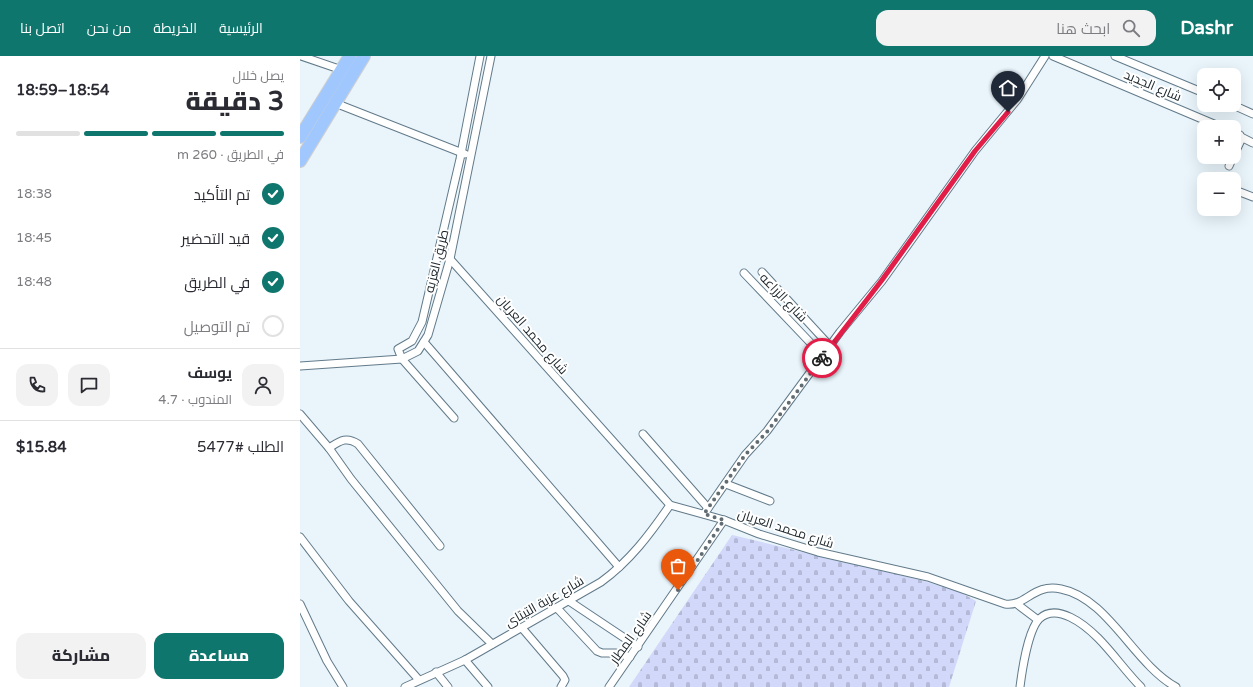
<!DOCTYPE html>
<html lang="ar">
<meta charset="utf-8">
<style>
:root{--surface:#fff;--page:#f2f2f3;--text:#2b2b33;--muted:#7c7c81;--line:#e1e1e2;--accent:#0f766e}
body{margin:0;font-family:"Varela Round",Cairo,sans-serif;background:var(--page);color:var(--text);direction:rtl;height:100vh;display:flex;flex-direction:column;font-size:15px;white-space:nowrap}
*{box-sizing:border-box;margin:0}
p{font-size:13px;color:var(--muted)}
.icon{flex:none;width:22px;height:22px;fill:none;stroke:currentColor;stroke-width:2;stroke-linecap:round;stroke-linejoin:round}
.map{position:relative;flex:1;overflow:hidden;direction:ltr}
.side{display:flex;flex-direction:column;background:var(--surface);width:300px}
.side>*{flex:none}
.fabs{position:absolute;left:897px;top:12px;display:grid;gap:8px}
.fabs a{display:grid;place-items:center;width:44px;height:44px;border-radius:8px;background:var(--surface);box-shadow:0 4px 16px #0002;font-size:20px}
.pin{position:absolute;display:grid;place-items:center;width:34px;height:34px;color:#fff;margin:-41px -17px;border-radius:50% 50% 50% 0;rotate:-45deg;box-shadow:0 0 4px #0007}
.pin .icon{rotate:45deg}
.courier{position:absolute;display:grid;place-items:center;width:40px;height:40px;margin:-20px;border:3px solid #e11d48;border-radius:50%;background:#fff;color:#222;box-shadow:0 1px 5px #0007}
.head em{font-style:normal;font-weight:800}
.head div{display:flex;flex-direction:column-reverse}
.head{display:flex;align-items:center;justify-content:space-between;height:68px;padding:0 16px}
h1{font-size:26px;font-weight:800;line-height:30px}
.bar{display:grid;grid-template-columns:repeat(4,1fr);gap:6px 4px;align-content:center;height:48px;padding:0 16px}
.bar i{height:5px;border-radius:3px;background:var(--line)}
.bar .on{background:var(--accent)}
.bar p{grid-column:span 4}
.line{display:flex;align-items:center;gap:10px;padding:0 16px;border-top:1px solid var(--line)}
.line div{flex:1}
.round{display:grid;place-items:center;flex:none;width:42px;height:42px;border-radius:12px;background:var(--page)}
ol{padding:0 16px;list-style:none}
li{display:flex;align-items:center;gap:12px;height:44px}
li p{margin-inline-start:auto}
li .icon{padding:4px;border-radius:50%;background:var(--accent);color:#fff;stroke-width:4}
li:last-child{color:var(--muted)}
li i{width:22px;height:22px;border:2px solid var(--line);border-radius:50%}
.button{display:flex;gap:8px;margin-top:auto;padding:8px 16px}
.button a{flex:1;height:46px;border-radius:12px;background:var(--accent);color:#fff;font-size:16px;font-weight:800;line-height:46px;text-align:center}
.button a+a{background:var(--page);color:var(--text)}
header{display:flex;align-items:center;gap:24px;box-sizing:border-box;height:56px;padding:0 20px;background:var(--accent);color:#fff}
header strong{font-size:19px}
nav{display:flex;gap:22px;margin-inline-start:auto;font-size:14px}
.search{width:280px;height:36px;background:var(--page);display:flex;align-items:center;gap:10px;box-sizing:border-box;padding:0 14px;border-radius:12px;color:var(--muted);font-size:15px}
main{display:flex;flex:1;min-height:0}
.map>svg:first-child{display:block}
.cemetery{fill:url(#cemetery-stones)}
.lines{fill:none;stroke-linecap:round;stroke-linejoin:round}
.minor-casing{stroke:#627a89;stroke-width:9}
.trunk-casing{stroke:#cdcfd0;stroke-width:14}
.minor{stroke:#fff;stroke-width:7}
.trunk{stroke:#a0c8fe;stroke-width:12}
.done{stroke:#626d73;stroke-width:4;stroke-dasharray:0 7.2}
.route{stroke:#e11d48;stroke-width:5}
.labels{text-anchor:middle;stroke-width:4;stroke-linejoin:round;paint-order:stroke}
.street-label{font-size:13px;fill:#1a242a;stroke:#fff}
</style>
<header>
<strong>Dashr</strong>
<div class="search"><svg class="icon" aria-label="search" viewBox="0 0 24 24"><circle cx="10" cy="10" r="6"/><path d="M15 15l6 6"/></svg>ابحث هنا</div>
<nav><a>الرئيسية</a><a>الخريطة</a><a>من نحن</a><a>اتصل بنا</a></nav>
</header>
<main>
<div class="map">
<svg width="953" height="631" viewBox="0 0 953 631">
<defs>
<pattern id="cemetery-stones" width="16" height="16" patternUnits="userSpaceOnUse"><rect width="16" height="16" fill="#d1d8f9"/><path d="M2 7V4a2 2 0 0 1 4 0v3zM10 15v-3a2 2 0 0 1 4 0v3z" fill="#b3b9d6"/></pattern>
</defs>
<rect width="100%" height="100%" fill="#e9f4fb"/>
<polygon class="cemetery" points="432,479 617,523 660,536 676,545 649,631 329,631"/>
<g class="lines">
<defs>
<g id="minor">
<polyline points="1,0 42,14"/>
<polyline points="753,0 921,71"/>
<polyline points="815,0 904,37"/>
<polyline points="35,47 165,98"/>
<polyline points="933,49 953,58"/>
<polyline points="934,76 940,79 941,84 934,99"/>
<polyline points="941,81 953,87"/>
<polyline points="929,110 933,101"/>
<polyline points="940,136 953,141"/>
<path d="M150,203L370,449L424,464L459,478L518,496L628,521L705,548C726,551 733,527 761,533C808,542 834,608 876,631"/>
<polyline points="462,216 530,290"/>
<polyline points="444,217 523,300"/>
<polyline points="124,286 319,511"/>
<polyline points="0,310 102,303 118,295 128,279 150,203 191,0"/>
<polyline points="0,358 29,392 51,423 158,555 192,588"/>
<polyline points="154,362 102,303 98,293 112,285 122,266 160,103 180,0"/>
<polyline points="343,378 408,452"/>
<path d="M29,392C40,385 46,380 58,388L140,490"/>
<polyline points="426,428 470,445"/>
<polyline points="404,458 445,399 467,375 540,276 582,225 675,95 717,44 745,0"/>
<polyline points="0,481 49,545 119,624"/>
<polyline points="269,545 338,591"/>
<polyline points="0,548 27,605 43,631"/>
<polyline points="717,548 738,564"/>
<polyline points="257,552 297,595 302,597 316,597 330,601"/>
<polyline points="222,572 263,620 265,624 261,631"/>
<polyline points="165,604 188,631"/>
<polyline points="136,616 148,631"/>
<path d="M105,631L165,604L301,526C330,505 350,478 370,449"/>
<polyline points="309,631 424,464"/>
<path d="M720,631C722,615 728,575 739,563C757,546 785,569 798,582C813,597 826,616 841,631"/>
</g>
<g id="trunk">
<polyline points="0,81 50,0"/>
<polyline points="0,105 64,0"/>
</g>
</defs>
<use href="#minor" class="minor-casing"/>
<use href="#trunk" class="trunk-casing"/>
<use href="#minor" class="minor"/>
<use href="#trunk" class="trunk"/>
</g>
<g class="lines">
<polyline class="done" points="378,534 424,464 404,458 445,399 467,376 522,302"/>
<polyline class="route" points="522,302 582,224 675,95 708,56"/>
</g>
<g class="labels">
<g class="street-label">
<text transform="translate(853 29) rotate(23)" y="5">شارع الجديد</text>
<text transform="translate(136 205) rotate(-76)" y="5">طريق العزيه</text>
<text transform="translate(484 241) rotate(46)" y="5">شارع الزراعه</text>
<text transform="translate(233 278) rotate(49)" y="5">شارع محمد العريان</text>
<text transform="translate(486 472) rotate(18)" y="5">شارع محمد العريان</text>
<text transform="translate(244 545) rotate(-30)" y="5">شارع عزبة التيتاى</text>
<text transform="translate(330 581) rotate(-54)" y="5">شارع المطار</text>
</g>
</g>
</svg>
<div class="fabs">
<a><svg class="icon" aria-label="locate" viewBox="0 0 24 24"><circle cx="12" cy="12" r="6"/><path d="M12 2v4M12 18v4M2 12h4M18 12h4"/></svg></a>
<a>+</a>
<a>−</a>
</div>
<div class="pin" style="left:378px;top:534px;background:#ea580c"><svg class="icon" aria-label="bag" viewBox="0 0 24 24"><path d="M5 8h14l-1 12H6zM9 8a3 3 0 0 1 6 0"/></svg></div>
<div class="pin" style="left:708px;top:56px;background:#1f2937"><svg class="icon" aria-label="home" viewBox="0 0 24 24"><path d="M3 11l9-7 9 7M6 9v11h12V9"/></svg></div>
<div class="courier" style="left:522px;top:302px"><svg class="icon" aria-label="bike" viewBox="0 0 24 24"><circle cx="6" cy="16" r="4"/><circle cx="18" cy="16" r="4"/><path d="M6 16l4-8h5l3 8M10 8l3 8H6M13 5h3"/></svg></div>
</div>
<section class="side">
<div class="head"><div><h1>3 دقيقة</h1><p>يصل خلال</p></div><em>18:54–18:59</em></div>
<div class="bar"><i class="on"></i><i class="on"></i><i class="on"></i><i></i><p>في الطريق · 260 m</p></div>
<ol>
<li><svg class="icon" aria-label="check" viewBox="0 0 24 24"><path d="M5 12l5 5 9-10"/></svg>تم التأكيد<p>18:38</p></li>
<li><svg class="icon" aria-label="check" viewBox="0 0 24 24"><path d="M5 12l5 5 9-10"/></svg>قيد التحضير<p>18:45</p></li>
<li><svg class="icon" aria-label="check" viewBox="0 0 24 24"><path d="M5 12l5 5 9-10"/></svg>في الطريق<p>18:48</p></li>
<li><i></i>تم التوصيل</li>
</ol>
<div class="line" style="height:72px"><a class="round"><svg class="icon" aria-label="person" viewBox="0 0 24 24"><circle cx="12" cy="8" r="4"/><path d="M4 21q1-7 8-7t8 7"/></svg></a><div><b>يوسف</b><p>المندوب · 4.7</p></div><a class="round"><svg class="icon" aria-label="chat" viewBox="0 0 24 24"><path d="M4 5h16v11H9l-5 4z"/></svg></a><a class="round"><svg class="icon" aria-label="phone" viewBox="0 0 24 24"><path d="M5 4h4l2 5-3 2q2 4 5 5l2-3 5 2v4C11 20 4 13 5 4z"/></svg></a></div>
<div class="line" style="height:52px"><div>الطلب #5477</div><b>$15.84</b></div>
<div class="button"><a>مساعدة</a><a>مشاركة</a></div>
</section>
</main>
